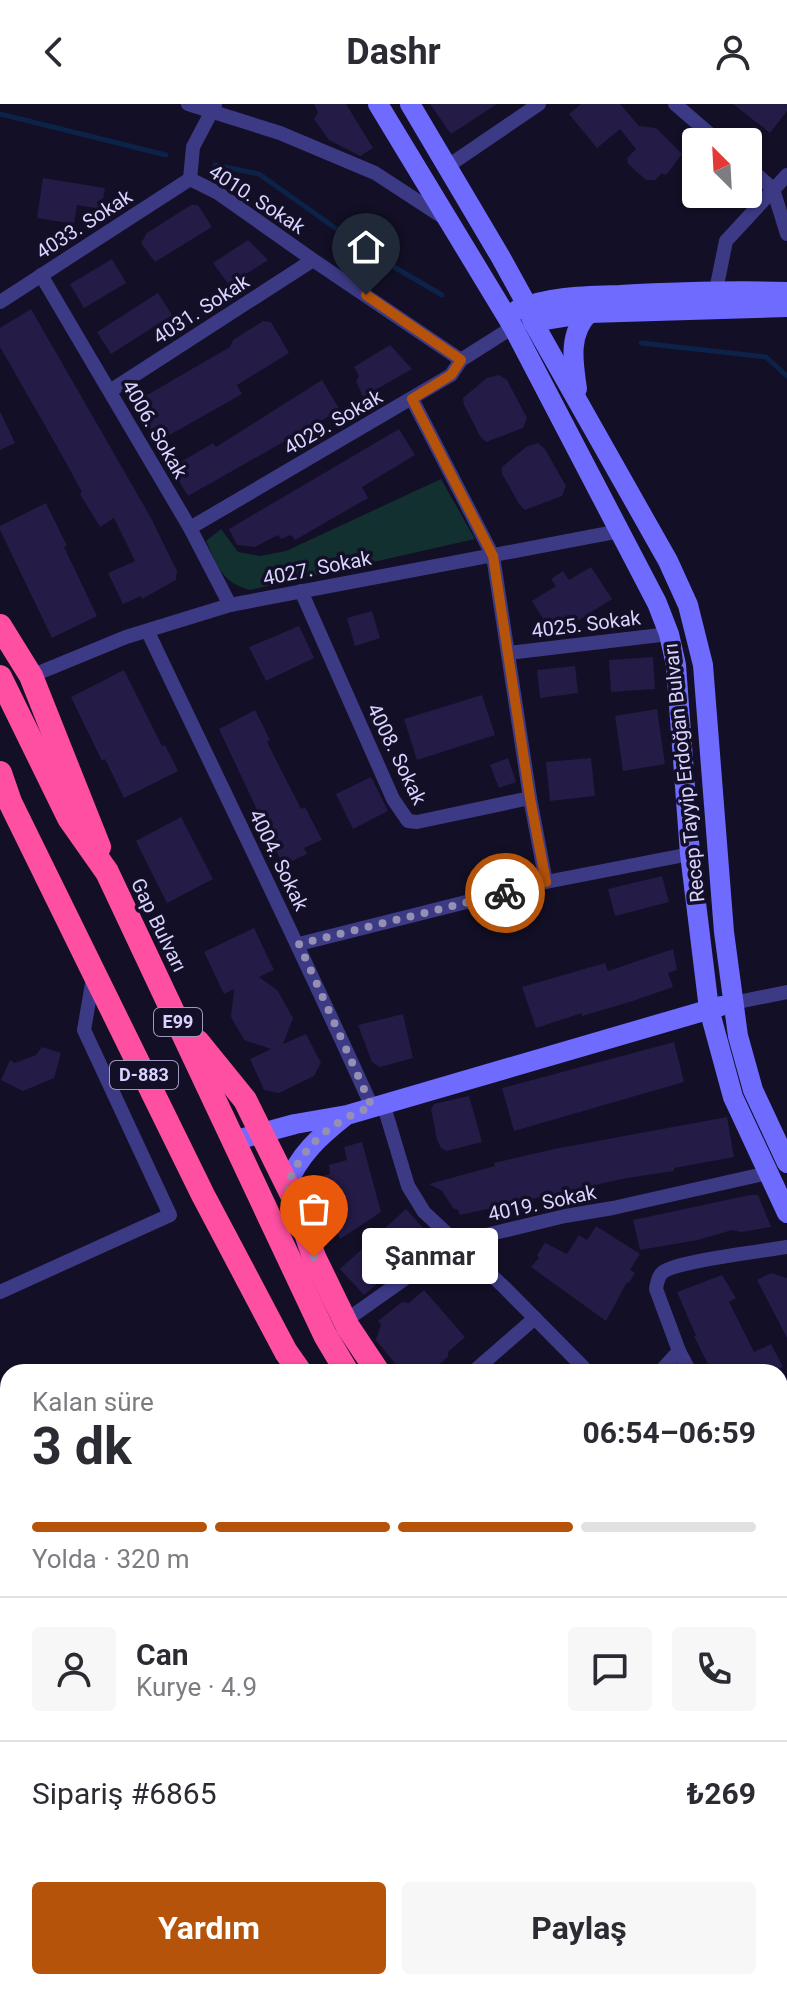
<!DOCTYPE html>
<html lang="tr">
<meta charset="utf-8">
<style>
:root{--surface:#fff;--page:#f7f7f7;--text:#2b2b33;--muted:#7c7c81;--line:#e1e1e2;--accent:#b45309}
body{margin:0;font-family:Roboto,sans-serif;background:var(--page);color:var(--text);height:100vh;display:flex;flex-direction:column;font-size:30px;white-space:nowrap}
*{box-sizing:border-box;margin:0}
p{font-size:26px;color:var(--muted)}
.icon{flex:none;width:44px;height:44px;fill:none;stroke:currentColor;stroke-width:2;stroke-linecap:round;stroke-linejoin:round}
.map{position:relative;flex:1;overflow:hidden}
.drawer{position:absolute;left:0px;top:1260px;width:788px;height:626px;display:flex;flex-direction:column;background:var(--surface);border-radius:24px 24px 0 0;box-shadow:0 2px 6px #0004}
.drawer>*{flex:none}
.needle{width:52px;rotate:336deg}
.fabs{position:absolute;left:682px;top:24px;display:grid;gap:16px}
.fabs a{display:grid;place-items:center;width:80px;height:80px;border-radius:8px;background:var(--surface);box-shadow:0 2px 6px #0004;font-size:40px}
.pin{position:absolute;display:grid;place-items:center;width:68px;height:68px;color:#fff;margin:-82px -34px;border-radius:50% 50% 50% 0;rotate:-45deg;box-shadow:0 0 8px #0007}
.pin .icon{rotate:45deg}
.courier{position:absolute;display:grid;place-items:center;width:80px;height:80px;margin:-40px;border:6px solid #b45309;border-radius:50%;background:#fff;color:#222;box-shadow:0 2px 10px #0007}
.bubble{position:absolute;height:56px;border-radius:8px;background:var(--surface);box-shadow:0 2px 6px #0004;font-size:26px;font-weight:700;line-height:56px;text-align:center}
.overview em{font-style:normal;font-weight:700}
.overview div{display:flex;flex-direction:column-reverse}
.overview{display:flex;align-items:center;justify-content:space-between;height:136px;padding:0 32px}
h1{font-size:52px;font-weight:700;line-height:60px}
.bar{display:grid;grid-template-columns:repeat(4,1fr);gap:12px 8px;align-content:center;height:96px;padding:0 32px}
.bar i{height:10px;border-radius:6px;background:var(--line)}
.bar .current{background:var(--accent)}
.bar p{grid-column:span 4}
.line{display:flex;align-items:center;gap:20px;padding:0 32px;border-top:2px solid var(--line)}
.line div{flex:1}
.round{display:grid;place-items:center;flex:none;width:84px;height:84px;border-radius:8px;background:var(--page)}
.action{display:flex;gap:16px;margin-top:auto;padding:16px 32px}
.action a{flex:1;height:92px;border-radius:8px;background:var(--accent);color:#fff;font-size:32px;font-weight:700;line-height:92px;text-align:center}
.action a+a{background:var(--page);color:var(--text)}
header{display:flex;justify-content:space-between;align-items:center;height:104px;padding:0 32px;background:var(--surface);font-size:36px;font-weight:700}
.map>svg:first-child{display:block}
.green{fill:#12302f}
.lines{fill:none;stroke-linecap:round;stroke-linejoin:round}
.stream{stroke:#0c2248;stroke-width:5}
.building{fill:#241b47}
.street{stroke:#3d3a85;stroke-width:14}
.secondary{stroke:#6f6bff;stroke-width:20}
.primary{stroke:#c25bff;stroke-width:20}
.highway{stroke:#ff4fa3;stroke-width:24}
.done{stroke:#948fb3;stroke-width:8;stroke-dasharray:0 14.4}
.route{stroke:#b45309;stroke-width:10}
.labels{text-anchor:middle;stroke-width:7;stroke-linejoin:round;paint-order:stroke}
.shield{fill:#130f26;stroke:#9e99be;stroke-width:2}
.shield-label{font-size:18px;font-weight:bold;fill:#d9d4ff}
.street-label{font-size:20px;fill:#d9d4ff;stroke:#130f26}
</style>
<header><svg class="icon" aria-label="back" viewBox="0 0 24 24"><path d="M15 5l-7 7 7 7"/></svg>Dashr<svg class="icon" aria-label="person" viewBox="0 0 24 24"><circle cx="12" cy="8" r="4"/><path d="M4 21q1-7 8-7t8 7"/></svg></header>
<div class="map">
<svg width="787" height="1885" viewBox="0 0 787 1885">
<rect width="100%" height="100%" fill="#130f26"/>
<path class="green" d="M441,375L475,435L250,486C221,478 218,462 206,437L221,425L238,448L260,452L286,447Z"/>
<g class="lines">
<g class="stream">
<polyline points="0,10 166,51"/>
<polyline points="215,61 259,70 372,150 442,191"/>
<polyline points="641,239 766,253 787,272"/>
</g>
</g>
<g class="building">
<polygon points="314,0 346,0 373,44 360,52 329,36 314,15 318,9"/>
<polygon points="430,0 497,0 451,30"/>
<polygon points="581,0 620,0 639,22 656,24 682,50 666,71 662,69 655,76 646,76 628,60 627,54 636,45 620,25 597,44 569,10"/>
<polygon points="733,0 787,0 787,7 770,29"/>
<polygon points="43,74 105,84 101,105 77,101 74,120 37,114"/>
<polygon points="191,101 198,101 212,123 155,158 141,139 147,129"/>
<polygon points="248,136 268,156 229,181 213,159"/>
<polygon points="112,155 126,179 84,204 70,180"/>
<polygon points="158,189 172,211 111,250 97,228"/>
<polygon points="31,205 151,414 177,467 176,476 142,495 141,492 123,500 108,469 135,457 114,414 100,423 80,390 82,388 59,346 0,243 0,224"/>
<polygon points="263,217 271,218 289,249 237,281 242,290 157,338 135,298 230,243 233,236"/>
<polygon points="390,241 412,265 363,293 356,277 359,272 354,263"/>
<polygon points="499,271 507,276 527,314 523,324 486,338 480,332 464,301 463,294 487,274"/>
<polygon points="322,276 340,306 188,392 171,364 213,339 216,343"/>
<polygon points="0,307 15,339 0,346"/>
<polygon points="399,325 415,351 362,383 368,394 295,436 291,431 281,435 278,431 255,443 237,441 229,425"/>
<polygon points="538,339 545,345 566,382 562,392 525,406 519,400 502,370 502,363 526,343"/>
<polygon points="46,399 67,442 64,443 97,512 52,534 0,426 0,422"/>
<polygon points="591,463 612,495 554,532 532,497 556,482 551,475 563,467 569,476"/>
<polygon points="372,507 380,534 355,542 347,514"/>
<polygon points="299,522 314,554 266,577 249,543"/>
<polygon points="653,553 655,585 611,588 609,556"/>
<polygon points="575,562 578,589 540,594 537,566"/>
<polygon points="124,566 162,642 165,641 178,667 124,694 105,655 102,657 71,593"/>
<polygon points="482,591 495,631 417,656 404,615"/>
<polygon points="657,605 665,660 623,667 615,612"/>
<polygon points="255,606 270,636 267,638 301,705 305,703 322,736 304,744 307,750 283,761 219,625"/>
<polygon points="508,654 516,678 499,684 490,661"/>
<polygon points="591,654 595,692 550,697 546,658"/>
<polygon points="371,673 388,707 353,725 336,690"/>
<polygon points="181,713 213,775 167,799 136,737"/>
<polygon points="662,772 669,798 615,812 608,785"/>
<polygon points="254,824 274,866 259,873 278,887 293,914 283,940 306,930 321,959 314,972 279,989 264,986 250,955 271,945 244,936 231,913 234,885 224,890 204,848"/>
<polygon points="673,845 677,866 668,869 673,883 633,897 582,912 582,909 536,924 522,883 605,859 608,867"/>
<polygon points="403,910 413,954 380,963 372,958 358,921"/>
<polygon points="674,938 684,978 514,1027 502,984"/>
<polygon points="42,943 61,949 54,974 23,987 1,976 10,956 15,959 36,951"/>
<polygon points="469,992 482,1038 447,1047 441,1044 437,1036 431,1005 434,1000"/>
<polygon points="727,1013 734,1053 674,1064 674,1067 627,1074 460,1111 458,1106 453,1104 442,1087 429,1080 495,1062 494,1059 554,1045"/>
<polygon points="362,1038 381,1108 340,1135 333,1115 327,1115 314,1074 330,1070 329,1061 347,1056 344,1043"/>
<polygon points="750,1091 758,1091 771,1123 741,1128 732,1126 698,1136 640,1146 633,1116"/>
<polygon points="406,1105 431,1133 364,1191 340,1165"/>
<polygon points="596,1122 640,1150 630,1166 635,1169 629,1179 627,1178 606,1217 531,1163 539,1154 537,1151 545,1139 567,1150 579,1131 587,1136"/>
<polygon points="771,1169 787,1174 787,1234 757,1176"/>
<polygon points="722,1171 736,1194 729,1198 754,1248 771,1240 783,1263 773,1268 712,1268 694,1232 696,1232 677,1188"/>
<polygon points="424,1186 465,1233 448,1248 448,1253 430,1268 402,1268 376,1236 381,1220 378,1217 402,1198 409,1199"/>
</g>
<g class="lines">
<g class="street">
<polyline points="188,0 280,29 375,69 444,114"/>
<polyline points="675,0 719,38"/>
<polyline points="448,62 539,0"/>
<polyline points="748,63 773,85 787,130"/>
<polyline points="190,75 218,89 313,156 461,256"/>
<polyline points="190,75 193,43 215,1"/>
<polyline points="41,171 190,424 230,501"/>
<polyline points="716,186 726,137 787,71"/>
<polyline points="0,198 190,75"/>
<polyline points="110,287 313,156"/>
<polyline points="412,295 493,452 530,694 546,778"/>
<polyline points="190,424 451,271 461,256 513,223 521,221"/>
<polyline points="301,487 393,695 408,717 417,718 530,694"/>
<path d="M148,528C223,686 300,843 372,1003"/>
<polyline points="508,549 669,530"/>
<polyline points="31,572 126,533 230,501 620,427"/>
<polyline points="299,840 546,778 690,750"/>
<polyline points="733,899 787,888"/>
<polyline points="383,999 408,1082 424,1108 504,1183 588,1268"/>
<polyline points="0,1188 170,1111 84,926 93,874"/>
<polyline points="345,1217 457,1138 565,1112 613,1104 768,1069"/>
<polyline points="473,1268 535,1214"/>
<polyline points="660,1268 679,1247"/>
<path d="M690,1268L679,1247L656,1185C657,1179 658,1172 663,1168C677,1157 764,1147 787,1143"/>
<polyline points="780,1366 787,1373"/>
<polyline points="780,1389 787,1386"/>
<polyline points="780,1467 787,1475"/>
<polyline points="780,1520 787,1513"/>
<polyline points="668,1878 668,1885"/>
</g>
<g class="secondary">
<polyline points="378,0 513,223 657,499 669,530 676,561 690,750 709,905 733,993 787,1109"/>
<polyline points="410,0 500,152 527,201 533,218 668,457 688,501 703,561 724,828 738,932 753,986 787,1059"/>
<path d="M517,206C546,192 588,192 620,191C676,188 731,186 787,188"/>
<polyline points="533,218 589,209 787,203"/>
<path d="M577,285C573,258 568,229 589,209"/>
<polyline points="233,1037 295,1020 347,1011 721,902"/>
<path d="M287,1081C299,1051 319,1033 344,1013"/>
</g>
<polyline class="primary" points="780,1748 787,1755"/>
<g class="highway">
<polyline points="0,522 31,572 99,743"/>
<polyline points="0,573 69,714 107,768 325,1231 347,1268"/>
<polyline points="0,669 10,698 203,1091 286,1248 300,1268"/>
<polyline points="198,938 245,996 295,1097 314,1153 348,1223 378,1268"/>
<polyline points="780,1703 787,1710"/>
<polyline points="780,1801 787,1808"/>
<polyline points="780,1846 787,1853"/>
</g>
</g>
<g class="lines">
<path class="done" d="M314,1153L287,1081C303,1042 332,1016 372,1003L299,840L505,789"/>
<polyline class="route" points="366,191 461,256 451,271 412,295 493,452 530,694 546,778 505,789"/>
</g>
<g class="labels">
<g class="shield">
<rect x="154" y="904" width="48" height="28" rx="6"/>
<rect x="110" y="957" width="68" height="28" rx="6"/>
</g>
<g class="shield-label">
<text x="178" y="924">E99</text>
<text x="144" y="977">D-883</text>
</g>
<g class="street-label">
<text transform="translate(257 95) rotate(33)" y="7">4010. Sokak</text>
<text transform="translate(84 120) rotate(-33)" y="7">4033. Sokak</text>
<text transform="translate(201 205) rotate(-33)" y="7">4031. Sokak</text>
<text transform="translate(333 318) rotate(-30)" y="7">4029. Sokak</text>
<text transform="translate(155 325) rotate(60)" y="7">4006. Sokak</text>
<text transform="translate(317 464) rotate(-11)" y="7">4027. Sokak</text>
<text transform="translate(586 520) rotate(-7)" y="7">4025. Sokak</text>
<text transform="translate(397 650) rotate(64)" y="7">4008. Sokak</text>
<text transform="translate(684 669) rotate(-96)" y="7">Recep Tayyip Erdoğan Bulvarı</text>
<text transform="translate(279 756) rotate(64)" y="7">4004. Sokak</text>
<text transform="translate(159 821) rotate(64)" y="7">Gap Bulvarı</text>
<text transform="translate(542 1099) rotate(-12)" y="7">4019. Sokak</text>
</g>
</g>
</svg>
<div class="fabs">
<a><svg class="needle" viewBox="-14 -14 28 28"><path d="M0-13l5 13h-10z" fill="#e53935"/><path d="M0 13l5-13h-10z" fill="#7c7c81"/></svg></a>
</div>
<div class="pin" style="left:314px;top:1153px;background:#ea580c"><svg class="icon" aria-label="bag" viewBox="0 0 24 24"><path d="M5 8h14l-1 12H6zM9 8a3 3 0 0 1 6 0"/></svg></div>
<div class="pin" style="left:366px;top:191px;background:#1f2937"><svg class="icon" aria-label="home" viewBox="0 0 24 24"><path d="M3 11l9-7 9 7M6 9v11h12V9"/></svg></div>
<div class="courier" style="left:505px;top:789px"><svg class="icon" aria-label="bike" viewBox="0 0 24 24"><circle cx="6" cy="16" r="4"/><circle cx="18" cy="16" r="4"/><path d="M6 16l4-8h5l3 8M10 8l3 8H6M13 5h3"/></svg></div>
<div class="bubble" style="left:362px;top:1124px;width:136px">Şanmar</div>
<section class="drawer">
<div class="overview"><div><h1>3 dk</h1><p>Kalan süre</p></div><em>06:54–06:59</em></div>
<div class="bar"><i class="current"></i><i class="current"></i><i class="current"></i><i></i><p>Yolda · 320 m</p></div>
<div class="line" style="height:144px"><a class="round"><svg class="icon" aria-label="person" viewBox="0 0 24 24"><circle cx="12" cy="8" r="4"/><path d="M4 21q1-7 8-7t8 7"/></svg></a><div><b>Can</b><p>Kurye · 4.9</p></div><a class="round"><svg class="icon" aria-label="chat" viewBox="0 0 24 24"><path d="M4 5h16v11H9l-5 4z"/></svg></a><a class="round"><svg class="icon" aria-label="phone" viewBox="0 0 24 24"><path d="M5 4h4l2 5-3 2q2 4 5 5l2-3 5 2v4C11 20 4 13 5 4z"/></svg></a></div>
<div class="line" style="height:104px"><div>Sipariş #6865</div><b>₺269</b></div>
<div class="action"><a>Yardım</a><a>Paylaş</a></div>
</section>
</div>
